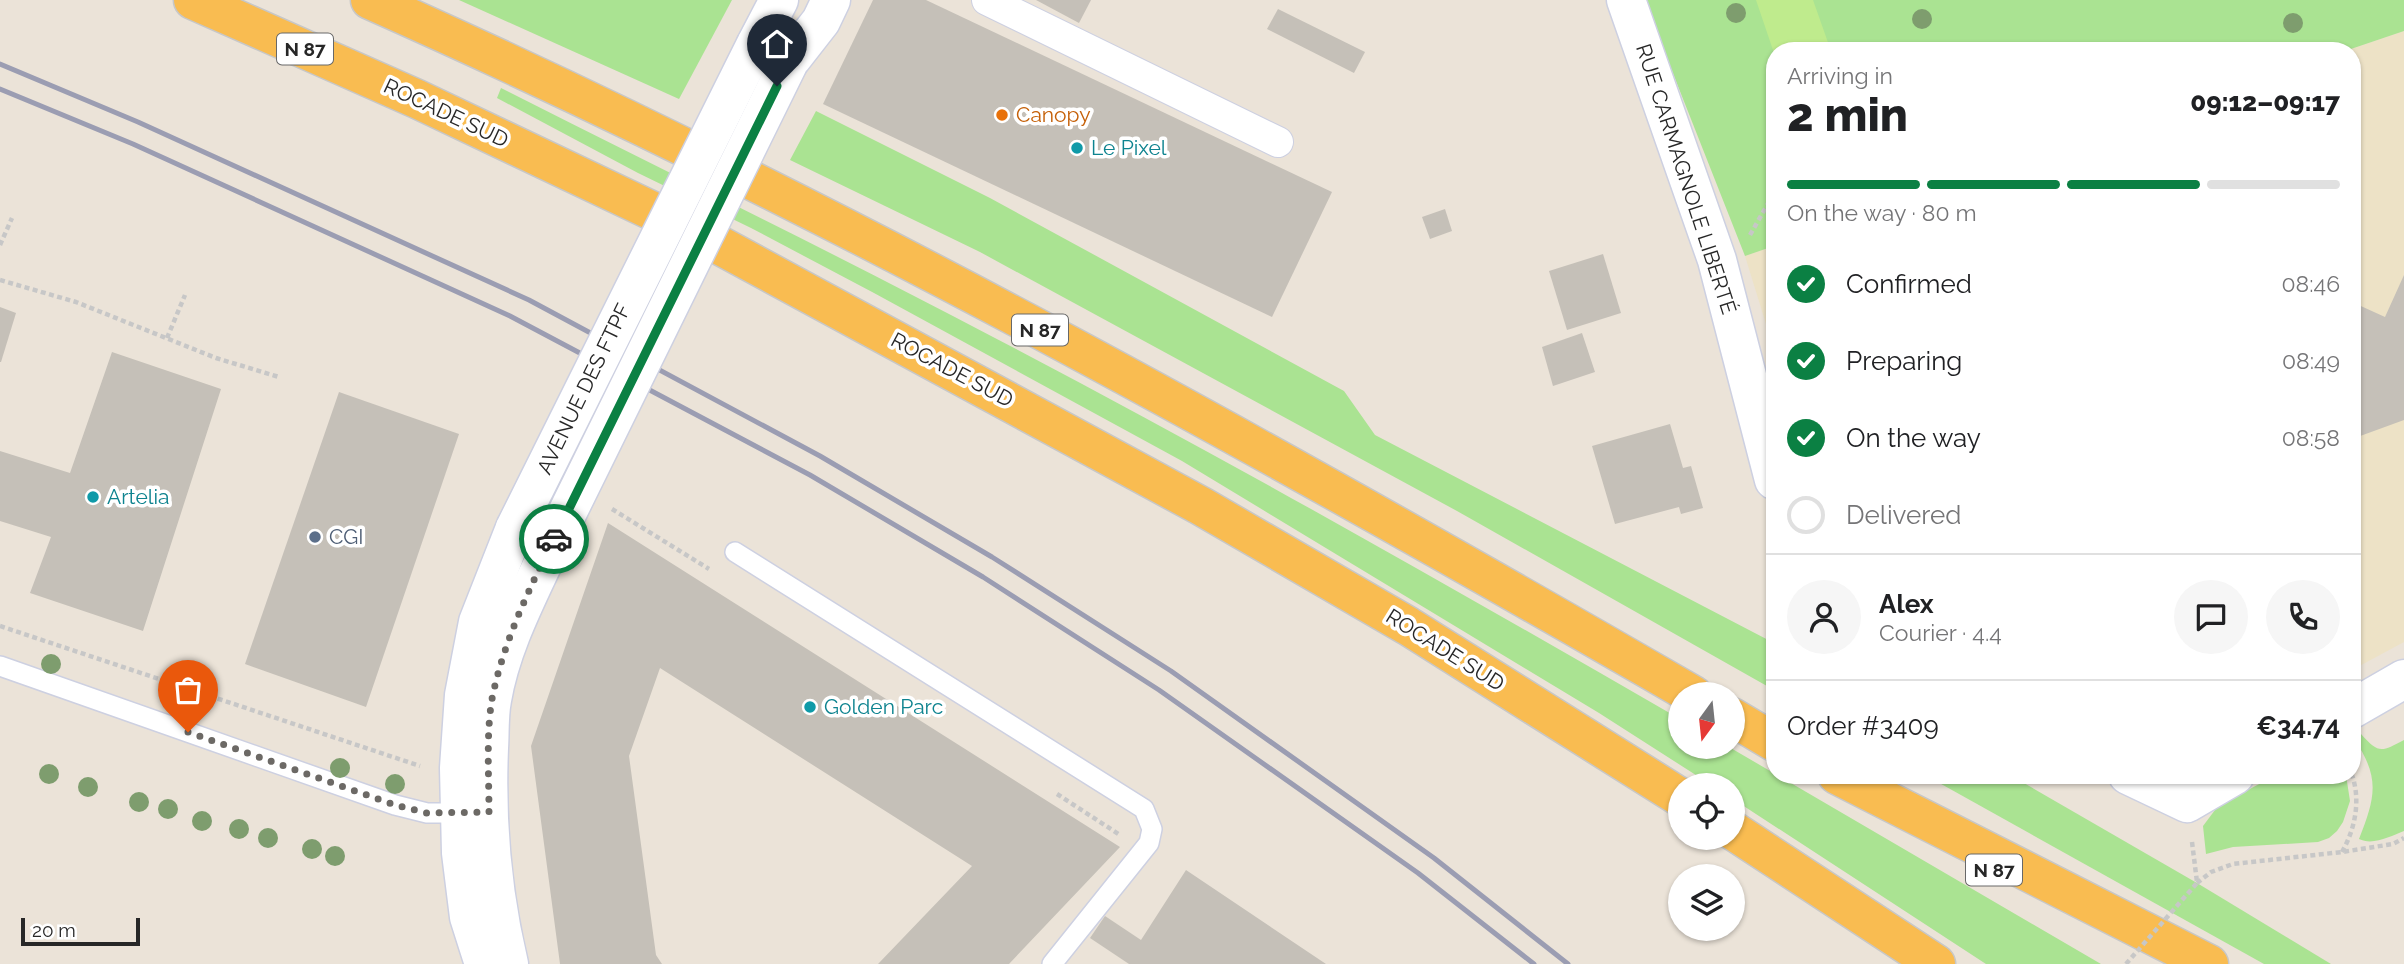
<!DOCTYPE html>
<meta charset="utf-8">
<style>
:root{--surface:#fff;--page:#f6f6f6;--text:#202124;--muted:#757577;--line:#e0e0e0;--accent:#0b8043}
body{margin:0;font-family:Raleway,sans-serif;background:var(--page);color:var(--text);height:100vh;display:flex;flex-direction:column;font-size:26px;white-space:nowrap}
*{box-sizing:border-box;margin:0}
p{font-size:23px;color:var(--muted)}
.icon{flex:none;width:38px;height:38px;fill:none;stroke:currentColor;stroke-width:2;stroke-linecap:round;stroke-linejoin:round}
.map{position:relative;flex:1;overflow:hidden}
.drawer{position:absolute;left:1766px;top:42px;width:595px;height:742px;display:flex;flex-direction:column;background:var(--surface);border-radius:28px;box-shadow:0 2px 5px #0004}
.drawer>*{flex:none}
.needle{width:46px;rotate:195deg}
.buttons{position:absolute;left:1668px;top:682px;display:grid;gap:14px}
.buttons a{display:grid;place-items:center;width:77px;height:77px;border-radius:50%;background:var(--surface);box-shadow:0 2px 5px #0004;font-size:35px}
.scale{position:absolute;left:21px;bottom:18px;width:119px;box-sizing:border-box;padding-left:7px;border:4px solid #272727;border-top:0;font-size:19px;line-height:24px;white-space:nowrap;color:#272727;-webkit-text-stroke:5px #fff;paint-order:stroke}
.pin{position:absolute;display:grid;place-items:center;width:60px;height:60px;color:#fff;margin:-72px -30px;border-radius:50% 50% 50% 0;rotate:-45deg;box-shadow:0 0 7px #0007}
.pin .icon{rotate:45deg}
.courier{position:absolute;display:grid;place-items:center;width:70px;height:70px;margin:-35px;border:5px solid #0b8043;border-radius:50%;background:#fff;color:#222;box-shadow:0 2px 9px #0007}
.head em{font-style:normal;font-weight:800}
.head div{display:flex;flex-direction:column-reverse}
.head{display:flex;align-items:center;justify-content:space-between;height:119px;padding:0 21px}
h1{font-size:46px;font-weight:800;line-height:52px}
.bar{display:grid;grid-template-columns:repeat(4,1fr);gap:10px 7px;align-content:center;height:84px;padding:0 21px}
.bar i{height:9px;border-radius:5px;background:var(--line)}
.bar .current{background:var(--accent)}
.bar p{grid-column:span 4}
.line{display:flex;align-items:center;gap:18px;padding:0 21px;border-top:2px solid var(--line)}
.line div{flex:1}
.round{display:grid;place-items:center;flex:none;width:74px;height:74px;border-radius:37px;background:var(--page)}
ol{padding:0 21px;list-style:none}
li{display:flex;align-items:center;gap:21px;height:77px}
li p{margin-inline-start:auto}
li .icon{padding:7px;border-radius:50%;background:var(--accent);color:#fff;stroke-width:4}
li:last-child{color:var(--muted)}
li i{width:38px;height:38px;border:4px solid var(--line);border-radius:50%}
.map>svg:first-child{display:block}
.education{fill:#ede2c6}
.green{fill:#aae392}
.pitch{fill:#bfeb8d}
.building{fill:#c5c0b8}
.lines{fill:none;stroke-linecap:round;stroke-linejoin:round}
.service-casing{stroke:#cdd0e1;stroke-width:22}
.pedestrian-casing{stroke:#cdd0e1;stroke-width:32}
.minor-casing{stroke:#cdd0e1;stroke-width:41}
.tertiary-casing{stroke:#cdd0e1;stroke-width:41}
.trunk-casing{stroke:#c7c7c7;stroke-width:41}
.path{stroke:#c7c7c7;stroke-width:4.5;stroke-dasharray:5 3.5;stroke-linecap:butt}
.service{stroke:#fff;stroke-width:19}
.pedestrian{stroke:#fff;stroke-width:30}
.minor{stroke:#fff;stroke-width:38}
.tertiary{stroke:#fff;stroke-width:38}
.trunk{stroke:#f9bc51;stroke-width:38}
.rail{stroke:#9b9db2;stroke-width:5}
.tertiary-bridge-casing{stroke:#cdd0e1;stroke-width:41;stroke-linecap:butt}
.path-bridge{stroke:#c7c7c7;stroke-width:4.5;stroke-dasharray:5 3.5;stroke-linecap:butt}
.tertiary-bridge{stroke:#fff;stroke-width:38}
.tree{fill:#7e9d6e}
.done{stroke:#6c6965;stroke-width:7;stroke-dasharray:0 12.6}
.route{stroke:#0b8043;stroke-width:9}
.food-dot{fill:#e8710a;stroke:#fff;stroke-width:2.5}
.culture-dot{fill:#0f9aa8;stroke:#fff;stroke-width:2.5}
.service-dot{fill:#5c6f8a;stroke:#fff;stroke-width:2.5}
.labels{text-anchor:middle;stroke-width:7;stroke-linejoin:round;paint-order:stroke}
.shield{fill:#fff;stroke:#686868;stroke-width:2}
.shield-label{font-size:19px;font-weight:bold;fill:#272727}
.street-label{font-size:21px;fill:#272727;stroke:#fff}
.food-label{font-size:21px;fill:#c56008;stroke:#fff;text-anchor:start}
.culture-label{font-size:21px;fill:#0d838f;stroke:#fff;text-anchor:start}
.service-label{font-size:21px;fill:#4e5e75;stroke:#fff;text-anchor:start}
</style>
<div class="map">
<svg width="2404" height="964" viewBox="0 0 2404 964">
<rect width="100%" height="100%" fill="#ebe3d8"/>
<g class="education">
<polygon points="2404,31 2404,642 2352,670 2352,51 2345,51"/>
<polygon points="1774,246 1774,350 1745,256"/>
</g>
<g class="green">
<polygon points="459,0 732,0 679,99"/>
<polygon points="1644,0 2404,0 2404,31 2345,51 1774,51 1774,246 1745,256"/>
<path d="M501,88C665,171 830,251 993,337C1225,458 1453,588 1680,719V747H1729L2101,964H1986L1733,799L1732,786H1713L1599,713L1182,461L874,293L751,228L638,173L497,98Z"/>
<polygon points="816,111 990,198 1344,391 1375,435 1774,643 1774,690 1457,511 980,252 790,160"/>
<path d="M2357,733L2361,734C2379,754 2381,752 2404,740V831C2391,836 2373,846 2359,839C2375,798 2381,778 2354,739Z"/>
<polygon points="1925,775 2010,775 2197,883 2331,964 2264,964"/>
<polygon points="2276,775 2346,775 2350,801 2343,822 2337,831 2329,838 2318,842 2233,847 2206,854 2203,826 2218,806"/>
</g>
<polygon class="pitch" points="1756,0 1813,0 1831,51 1774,51 1774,53"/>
<g class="building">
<polygon points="873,0 926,0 1332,192 1272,317 823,104"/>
<polygon points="1036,0 1091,0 1079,23"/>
<polygon points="1278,9 1365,52 1354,73 1267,29"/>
<polygon points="1445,209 1452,231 1430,239 1422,217"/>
<polygon points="1603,254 1621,313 1567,330 1549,271"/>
<polygon points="2404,275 2404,420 2352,439 2352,302 2385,317"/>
<polygon points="0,307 16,313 1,362 0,362"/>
<polygon points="1582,333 1595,372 1553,386 1542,347"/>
<polygon points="112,352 221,389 143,631 30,593 51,537 0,521 0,451 70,473"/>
<polygon points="339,392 459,434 366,707 245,664"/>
<polygon points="1670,424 1683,468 1691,466 1703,508 1681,514 1679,507 1615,524 1592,446"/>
<polygon points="608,523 1120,847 1009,964 878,964 972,866 660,668 629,756 656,955 662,964 560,964 531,746"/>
<polygon points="1186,870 1326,964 1129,964 1090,938 1105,916 1141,940"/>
</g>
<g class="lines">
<defs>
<g id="service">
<polyline points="735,552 1144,809 1152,829 1149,843 1052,964"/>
<polyline points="0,666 395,805 427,813 468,813"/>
</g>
<polyline id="pedestrian" points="987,0 1278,142"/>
<g id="minor">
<polyline points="1626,0 1717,260 1774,480"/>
<polyline points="2352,709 2404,679"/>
<polyline points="2128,775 2187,803 2235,775"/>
</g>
<g id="tertiary">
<polyline points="756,44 779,0"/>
<polyline points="789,62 821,21 831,0"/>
<polyline points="484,964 469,917 461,853 459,768 464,695 478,622 515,528"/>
<path d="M509,964C492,893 486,821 489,748C490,732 489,715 492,700C501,646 528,596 551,546"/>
</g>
<g id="trunk">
<polyline points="193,0 417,99 682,225 1201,506 1408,626 1680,797"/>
<path d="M370,0C825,202 1262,446 1693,695"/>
<polyline points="1732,717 1774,742"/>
<polyline points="1837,775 2209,964"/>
<polyline points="1732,830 1936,964"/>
</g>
</defs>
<use href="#service" class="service-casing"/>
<use href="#pedestrian" class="pedestrian-casing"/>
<use href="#minor" class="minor-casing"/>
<use href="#tertiary" class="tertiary-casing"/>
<use href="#trunk" class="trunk-casing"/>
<g class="path">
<polyline points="1750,235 1774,193"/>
<polyline points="0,245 12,218"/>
<polyline points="0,280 76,302 216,358 279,377"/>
<polyline points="167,338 185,295"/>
<polyline points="612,509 709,569"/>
<polyline points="0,626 420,766"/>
<polyline points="1057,794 1120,835"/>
<polyline points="2192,842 2197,882"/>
<path d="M2342,852C2355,829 2361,801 2352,775"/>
<polyline points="2197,883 2211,872 2233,864 2342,852 2393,844 2404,838"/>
</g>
<use href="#service" class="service"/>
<use href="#pedestrian" class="pedestrian"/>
<use href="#minor" class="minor"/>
<use href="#tertiary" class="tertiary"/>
<use href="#trunk" class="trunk"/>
<g class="rail">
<polyline points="0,64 138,122 529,300 820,456 992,557 1171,671 1434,858 1568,964"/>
<polyline points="0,89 133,144 510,316 810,475 983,577 1159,690 1418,873 1534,964"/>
</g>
<defs>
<g id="tertiary-bridge">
<polyline points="515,528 756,44"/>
<polyline points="551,546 789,62"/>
</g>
</defs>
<use href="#tertiary-bridge" class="tertiary-bridge-casing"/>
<polyline class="path-bridge" points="2126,964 2197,883"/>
<use href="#tertiary-bridge" class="tertiary-bridge"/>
</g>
<g class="tree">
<circle cx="1736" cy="13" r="10"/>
<circle cx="1922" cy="19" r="10"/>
<circle cx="2293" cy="23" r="10"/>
<circle cx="51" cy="664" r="10"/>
<circle cx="340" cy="768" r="10"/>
<circle cx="49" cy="774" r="10"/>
<circle cx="395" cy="784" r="10"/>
<circle cx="88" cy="787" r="10"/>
<circle cx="139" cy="802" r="10"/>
<circle cx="168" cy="809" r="10"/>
<circle cx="202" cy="821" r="10"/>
<circle cx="239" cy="829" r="10"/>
<circle cx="268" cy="838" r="10"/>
<circle cx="312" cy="849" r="10"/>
<circle cx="335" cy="856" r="10"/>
</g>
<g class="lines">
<path class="done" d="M188,732L395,805L427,813L489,812C489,777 486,734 492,699C503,643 529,589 554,539"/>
<polyline class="route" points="554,539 777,86"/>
</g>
<circle class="food-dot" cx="1002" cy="115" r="7"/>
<g class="culture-dot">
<circle cx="1077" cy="148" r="7"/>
<circle cx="93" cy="497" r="7"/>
<circle cx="810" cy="707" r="7"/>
</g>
<circle class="service-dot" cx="315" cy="537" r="7"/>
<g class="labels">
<g class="shield">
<rect x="277" y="33.5" width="56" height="31" rx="5"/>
<rect x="1012" y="314.5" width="56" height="31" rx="5"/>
<rect x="1966" y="854.5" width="56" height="31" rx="5"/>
</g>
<g class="shield-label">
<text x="305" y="56">N 87</text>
<text x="1040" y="337">N 87</text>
<text x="1994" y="877">N 87</text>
</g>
<g class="street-label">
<text transform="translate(446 113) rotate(25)" y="7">ROCADE SUD</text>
<text transform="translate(1686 179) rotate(72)" y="7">RUE CARMAGNOLE LIBERTÉ</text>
<text transform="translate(952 370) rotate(28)" y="7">ROCADE SUD</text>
<text transform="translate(584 389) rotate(-64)" y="7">AVENUE DES FTPF</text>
<text transform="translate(1445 650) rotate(32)" y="7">ROCADE SUD</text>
</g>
<g class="food-label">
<text x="1016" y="122">Canopy</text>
</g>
<g class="culture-label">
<text x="1091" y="155">Le Pixel</text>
<text x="107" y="504">Artelia</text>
<text x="824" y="714">Golden Parc</text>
</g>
<g class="service-label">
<text x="329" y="544">CGI</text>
</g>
</g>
</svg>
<div class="buttons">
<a><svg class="needle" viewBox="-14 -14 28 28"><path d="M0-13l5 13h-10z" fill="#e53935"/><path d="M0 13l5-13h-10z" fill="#757577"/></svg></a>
<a><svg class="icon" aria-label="locate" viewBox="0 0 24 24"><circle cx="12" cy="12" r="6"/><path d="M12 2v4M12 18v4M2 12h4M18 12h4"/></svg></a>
<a><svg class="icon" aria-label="layers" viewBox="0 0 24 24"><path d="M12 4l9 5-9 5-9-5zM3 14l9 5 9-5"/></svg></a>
</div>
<div class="scale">20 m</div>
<div class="pin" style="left:188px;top:732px;background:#ea580c"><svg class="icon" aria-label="bag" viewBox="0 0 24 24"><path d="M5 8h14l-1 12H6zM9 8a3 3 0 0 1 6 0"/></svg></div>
<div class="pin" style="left:777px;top:86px;background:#1f2937"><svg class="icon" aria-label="home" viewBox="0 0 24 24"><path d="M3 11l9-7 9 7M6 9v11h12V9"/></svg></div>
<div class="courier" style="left:554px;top:539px"><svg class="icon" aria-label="car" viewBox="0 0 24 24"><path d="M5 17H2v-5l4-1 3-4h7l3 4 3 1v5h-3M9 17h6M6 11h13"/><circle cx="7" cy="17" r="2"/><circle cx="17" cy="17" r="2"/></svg></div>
<section class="drawer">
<div class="head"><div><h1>2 min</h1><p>Arriving in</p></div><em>09:12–09:17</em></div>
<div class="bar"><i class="current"></i><i class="current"></i><i class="current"></i><i></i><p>On the way · 80 m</p></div>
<ol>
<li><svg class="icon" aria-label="check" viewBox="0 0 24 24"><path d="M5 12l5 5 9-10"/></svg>Confirmed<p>08:46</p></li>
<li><svg class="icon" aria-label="check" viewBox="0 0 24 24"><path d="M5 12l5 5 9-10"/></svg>Preparing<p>08:49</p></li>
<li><svg class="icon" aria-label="check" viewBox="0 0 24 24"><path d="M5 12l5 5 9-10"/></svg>On the way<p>08:58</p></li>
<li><i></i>Delivered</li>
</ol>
<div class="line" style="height:126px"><a class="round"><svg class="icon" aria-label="person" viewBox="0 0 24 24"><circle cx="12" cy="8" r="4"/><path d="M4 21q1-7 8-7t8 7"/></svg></a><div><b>Alex</b><p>Courier · 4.4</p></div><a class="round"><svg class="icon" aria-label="chat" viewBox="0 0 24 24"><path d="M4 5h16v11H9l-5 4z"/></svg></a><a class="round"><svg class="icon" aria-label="phone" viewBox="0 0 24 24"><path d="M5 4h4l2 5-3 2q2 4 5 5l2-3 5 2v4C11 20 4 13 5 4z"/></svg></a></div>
<div class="line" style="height:91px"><div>Order #3409</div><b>€34.74</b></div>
</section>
</div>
